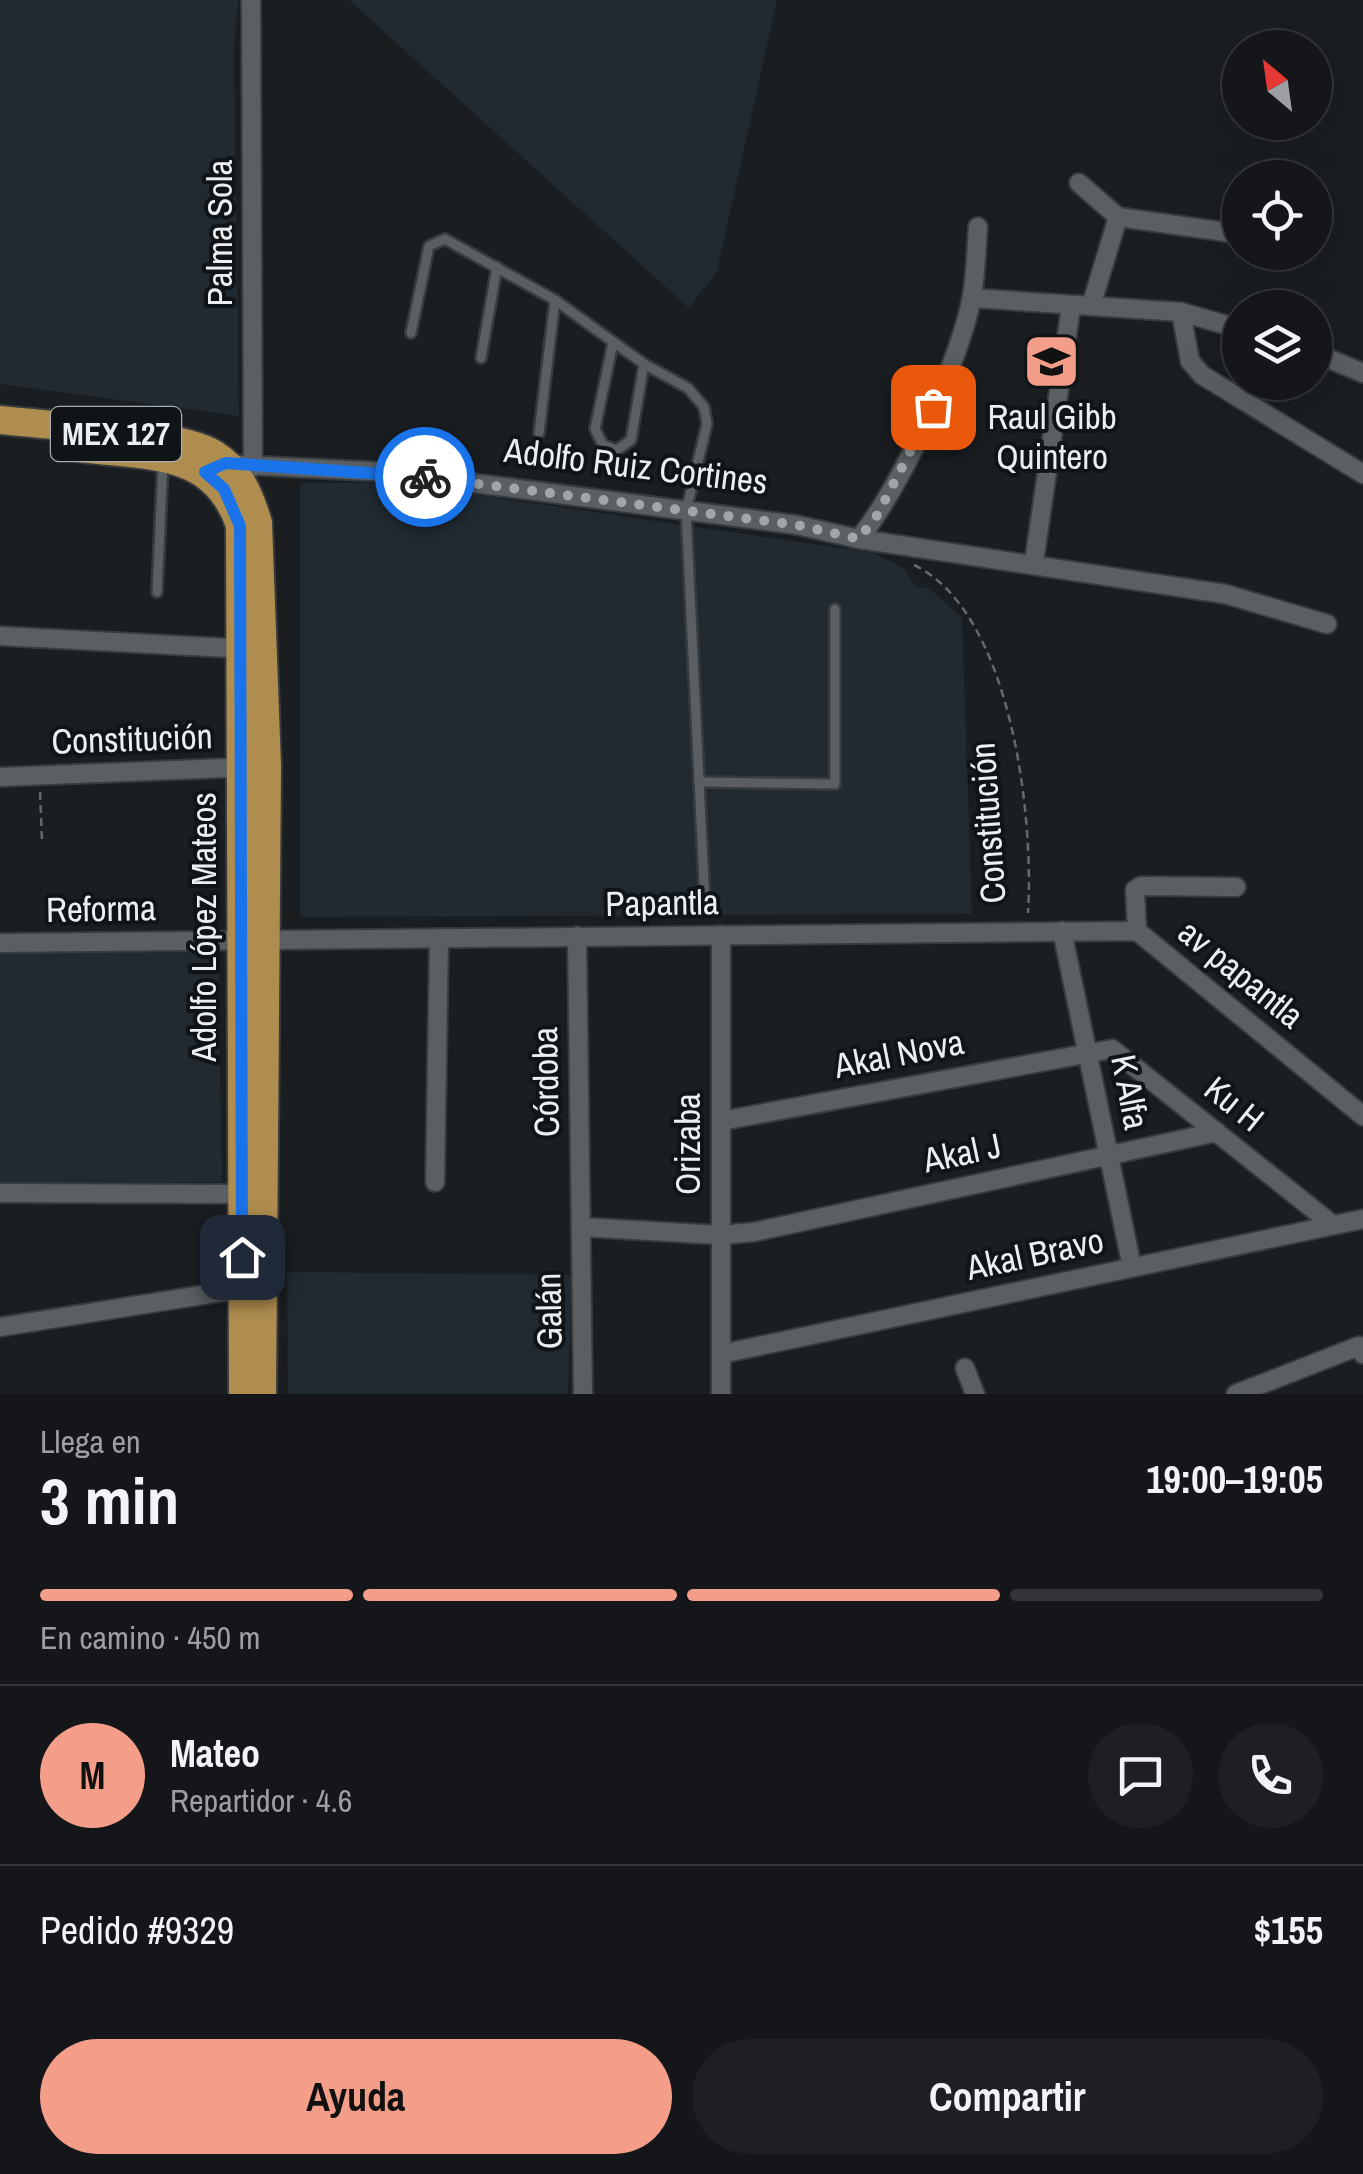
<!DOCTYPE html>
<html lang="es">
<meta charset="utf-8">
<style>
:root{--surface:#141619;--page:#1d1f22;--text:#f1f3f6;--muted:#9d9fa2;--line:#333538;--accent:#f49e8a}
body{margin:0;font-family:"Archivo Narrow",sans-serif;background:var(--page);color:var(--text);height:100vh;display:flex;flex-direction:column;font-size:38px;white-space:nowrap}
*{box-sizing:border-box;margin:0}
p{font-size:32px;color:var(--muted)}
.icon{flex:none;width:55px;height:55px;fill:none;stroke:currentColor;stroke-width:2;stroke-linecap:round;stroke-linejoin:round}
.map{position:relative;height:1394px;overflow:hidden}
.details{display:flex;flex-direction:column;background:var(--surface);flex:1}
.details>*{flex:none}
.needle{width:65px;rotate:331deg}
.fabs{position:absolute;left:1222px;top:30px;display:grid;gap:20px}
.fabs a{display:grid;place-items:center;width:110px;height:110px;border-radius:50%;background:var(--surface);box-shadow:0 10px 40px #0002,0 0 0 2px var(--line);font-size:50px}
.pin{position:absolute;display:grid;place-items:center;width:85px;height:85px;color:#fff;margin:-42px;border-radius:20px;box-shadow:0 5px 15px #0006}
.courier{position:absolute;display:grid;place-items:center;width:100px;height:100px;margin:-50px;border:8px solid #1a73e8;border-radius:50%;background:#fff;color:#222;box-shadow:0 2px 12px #0007}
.summary em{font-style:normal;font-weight:700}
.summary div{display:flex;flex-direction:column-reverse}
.summary{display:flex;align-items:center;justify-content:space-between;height:170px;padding:0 40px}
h1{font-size:65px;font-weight:700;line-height:75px}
.bar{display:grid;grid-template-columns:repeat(4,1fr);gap:15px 10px;align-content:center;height:120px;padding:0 40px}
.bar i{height:12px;border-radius:8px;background:var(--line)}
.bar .current{background:var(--accent)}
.bar p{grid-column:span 4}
.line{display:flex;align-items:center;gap:25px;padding:0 40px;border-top:2px solid var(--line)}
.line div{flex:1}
.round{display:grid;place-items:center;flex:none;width:105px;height:105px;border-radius:52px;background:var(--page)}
.primary-button{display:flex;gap:20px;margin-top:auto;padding:20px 40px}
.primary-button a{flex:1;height:115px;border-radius:60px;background:var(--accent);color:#111;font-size:40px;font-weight:700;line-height:115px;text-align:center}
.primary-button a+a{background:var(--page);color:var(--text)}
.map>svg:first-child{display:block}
.built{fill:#212a31}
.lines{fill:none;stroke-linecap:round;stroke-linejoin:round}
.lane-casing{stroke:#383b3d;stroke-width:14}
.street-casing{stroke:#383b3d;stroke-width:22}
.primary-casing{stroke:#383b3d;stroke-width:32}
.path{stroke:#65696b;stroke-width:2.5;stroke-dasharray:8 5;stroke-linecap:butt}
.lane{stroke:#5a5f63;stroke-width:9}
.street{stroke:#5a5f63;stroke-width:18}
.primary{stroke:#af8d4f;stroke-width:28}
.done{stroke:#a2a6a8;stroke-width:10;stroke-dasharray:0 18}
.route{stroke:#1a73e8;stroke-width:12}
.labels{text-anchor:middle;stroke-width:8;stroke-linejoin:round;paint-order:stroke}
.shield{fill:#111417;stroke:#aaadb0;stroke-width:2.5}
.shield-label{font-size:32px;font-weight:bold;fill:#eceff1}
.street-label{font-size:35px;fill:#eceff1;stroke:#111417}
.poi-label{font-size:35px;fill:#eceff1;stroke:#111417}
</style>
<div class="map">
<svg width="1363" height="1394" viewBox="0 0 1363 1394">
<rect width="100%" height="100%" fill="#1a1e21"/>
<g class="built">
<polygon points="0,0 238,0 234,51 239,416 0,384"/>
<polygon points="349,0 777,0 717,271 689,308"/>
<polygon points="300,483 396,483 874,553 905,569 916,587 929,588 962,618 972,914 300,917"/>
<polygon points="0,949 218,950 222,1182 0,1182"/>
<polygon points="287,1272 572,1275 568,1394 288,1394"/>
</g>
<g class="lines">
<defs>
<g id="lane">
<polyline points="411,333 429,246 445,239 555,300 644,364 688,388 704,407 707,424 686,511 705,904"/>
<polyline points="613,342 595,429 603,445 617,450 631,440 644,364"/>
<polyline points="481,358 497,267"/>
<polyline points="539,433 555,300"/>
<polyline points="157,592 163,462"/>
<polyline points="699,782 835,784 835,609"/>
</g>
<g id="street">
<polyline points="251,0 253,467"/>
<polyline points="1079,183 1118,217"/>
<polyline points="1118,217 1240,234"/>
<polyline points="972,298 1181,312 1190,361 1202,375 1363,474"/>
<polyline points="1091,306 1118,217"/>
<polyline points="1181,312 1240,329"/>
<polyline points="1315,353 1363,373"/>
<polyline points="224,464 389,472 797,525 859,539 1225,594 1327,624"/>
<path d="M859,539C900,487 960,362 972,296C976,274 976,250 978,227"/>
<polyline points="1034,562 1071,307"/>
<polyline points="0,636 248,649"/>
<polyline points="0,777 251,767"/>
<polyline points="1062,931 1132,1267"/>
<polyline points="1137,931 1135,890 1141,886 1236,887"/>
<polyline points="721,935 721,1394"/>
<polyline points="577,936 583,1394"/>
<polyline points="0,943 1137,931 1363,1116"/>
<polyline points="721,1121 1112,1049 1333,1225"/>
<polyline points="435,1182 439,938"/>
<polyline points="0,1193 242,1194"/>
<polyline points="581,1227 720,1235 754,1232 1217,1132"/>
<polyline points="0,1327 253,1287"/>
<polyline points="721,1354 1363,1219"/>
<polyline points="965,1368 975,1394"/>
<polyline points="1236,1394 1359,1346 1363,1354"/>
</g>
<g id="primary">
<path d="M0,420C49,426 176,431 214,454C239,469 250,496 258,523L267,766L262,1394"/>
<path d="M81,448C150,457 214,449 240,525L243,1394"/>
</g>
</defs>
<use href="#lane" class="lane-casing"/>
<use href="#street" class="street-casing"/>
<use href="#primary" class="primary-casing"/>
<g class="path">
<path d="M914,565C1012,612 1034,818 1028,913"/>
<polyline points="40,792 42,840"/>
</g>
<use href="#lane" class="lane"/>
<use href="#street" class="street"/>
<use href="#primary" class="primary"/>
</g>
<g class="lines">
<polyline class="done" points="425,477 797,525 859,539 878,514 933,407"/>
<polyline class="route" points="242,1257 240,526 224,489 205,472 226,463 425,477"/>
</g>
<defs>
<symbol id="school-square" viewBox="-11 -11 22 22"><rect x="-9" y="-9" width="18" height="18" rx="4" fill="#f49e8a" stroke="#111417"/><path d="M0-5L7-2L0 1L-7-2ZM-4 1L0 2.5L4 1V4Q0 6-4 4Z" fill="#111"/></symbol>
</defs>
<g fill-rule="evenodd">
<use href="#school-square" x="1020" y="330" width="63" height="63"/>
</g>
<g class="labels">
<rect class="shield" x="51" y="407" width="130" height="54" rx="8"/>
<g class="shield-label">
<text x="116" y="445">MEX 127</text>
</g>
<g class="street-label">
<text transform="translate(220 233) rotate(-90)" y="12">Palma Sola</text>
<text transform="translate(636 466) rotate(7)" y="12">Adolfo Ruiz Cortines</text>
<text transform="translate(132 739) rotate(-2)" y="12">Constitución</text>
<text transform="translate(988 823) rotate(-94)" y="12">Constitución</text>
<text transform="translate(662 903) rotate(-1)" y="12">Papantla</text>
<text transform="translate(101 909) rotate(-1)" y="12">Reforma</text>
<text transform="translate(204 927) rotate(-90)" y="12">Adolfo López Mateos</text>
<text transform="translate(1241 974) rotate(39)" y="12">av papantla</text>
<text transform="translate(899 1054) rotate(-11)" y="12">Akal Nova</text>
<text transform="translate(546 1082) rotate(-91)" y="12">Córdoba</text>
<text transform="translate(1130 1092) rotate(79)" y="12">K Alfa</text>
<text transform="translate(1234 1104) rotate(39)" y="12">Ku H</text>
<text transform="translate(688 1144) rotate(-90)" y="12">Orizaba</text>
<text transform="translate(962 1153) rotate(-12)" y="12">Akal J</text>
<text transform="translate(1035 1254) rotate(-12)" y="12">Akal Bravo</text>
<text transform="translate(549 1311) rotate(-91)" y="12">Galán</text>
</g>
<g class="poi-label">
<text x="1052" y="429">Raul Gibb<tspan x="1052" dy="40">Quintero</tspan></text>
</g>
</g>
</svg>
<div class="fabs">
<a><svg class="needle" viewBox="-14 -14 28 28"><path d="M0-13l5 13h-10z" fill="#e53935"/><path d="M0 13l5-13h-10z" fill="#9d9fa2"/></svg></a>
<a><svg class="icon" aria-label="locate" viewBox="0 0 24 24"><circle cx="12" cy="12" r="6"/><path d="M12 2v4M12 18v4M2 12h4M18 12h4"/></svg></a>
<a><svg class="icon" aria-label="layers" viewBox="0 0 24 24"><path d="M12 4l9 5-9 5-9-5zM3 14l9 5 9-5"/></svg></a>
</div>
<div class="pin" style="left:933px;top:407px;background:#ea580c"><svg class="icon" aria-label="bag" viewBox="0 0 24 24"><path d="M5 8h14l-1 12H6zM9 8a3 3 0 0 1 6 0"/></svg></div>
<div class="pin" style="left:242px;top:1257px;background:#1f2937"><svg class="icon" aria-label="home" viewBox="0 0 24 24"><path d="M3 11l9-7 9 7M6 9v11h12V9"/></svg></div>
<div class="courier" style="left:425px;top:477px"><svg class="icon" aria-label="bike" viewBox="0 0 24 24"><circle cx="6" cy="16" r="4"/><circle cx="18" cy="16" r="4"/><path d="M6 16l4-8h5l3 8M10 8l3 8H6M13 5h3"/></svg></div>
</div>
<section class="details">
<div class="summary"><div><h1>3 min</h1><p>Llega en</p></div><em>19:00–19:05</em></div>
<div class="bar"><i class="current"></i><i class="current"></i><i class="current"></i><i></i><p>En camino · 450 m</p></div>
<div class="line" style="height:180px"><b class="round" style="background:var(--accent);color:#111">M</b><div><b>Mateo</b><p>Repartidor · 4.6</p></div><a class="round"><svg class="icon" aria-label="chat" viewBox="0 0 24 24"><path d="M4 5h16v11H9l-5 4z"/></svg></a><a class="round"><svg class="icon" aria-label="phone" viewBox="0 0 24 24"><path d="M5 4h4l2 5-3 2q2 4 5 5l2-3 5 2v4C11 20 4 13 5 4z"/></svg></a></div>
<div class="line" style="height:130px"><div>Pedido #9329</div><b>$155</b></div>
<div class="primary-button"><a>Ayuda</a><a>Compartir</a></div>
</section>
